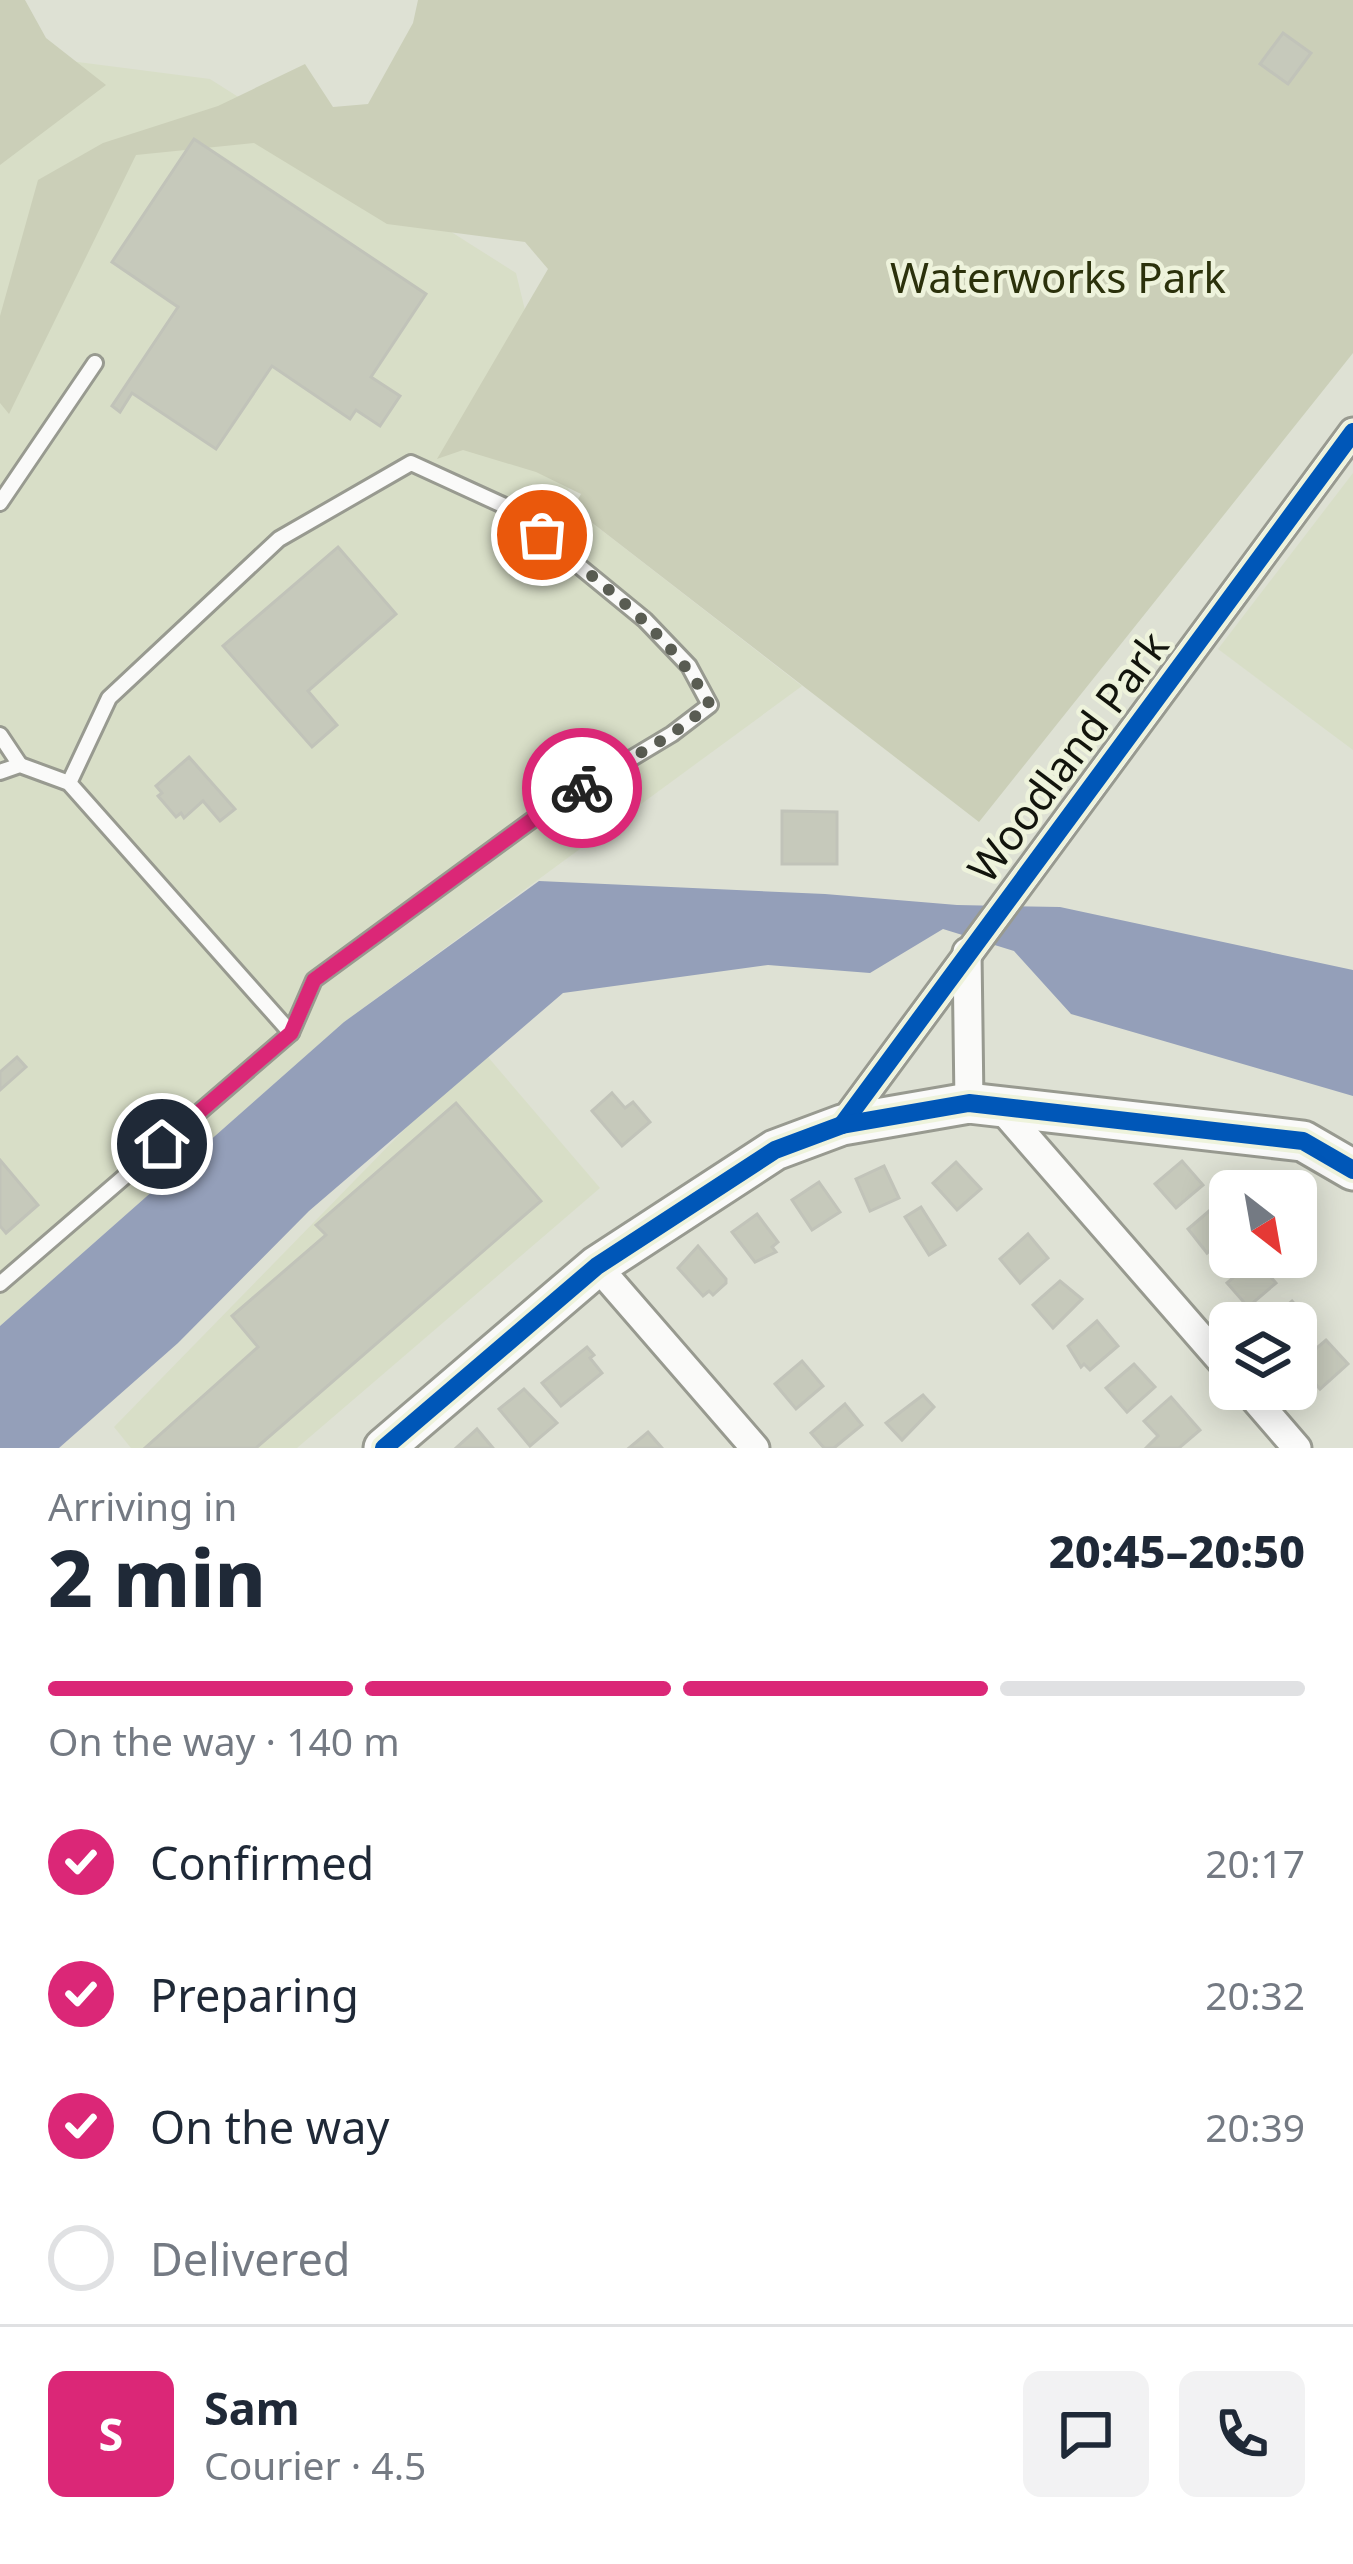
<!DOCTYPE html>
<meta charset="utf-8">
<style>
:root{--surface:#fff;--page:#f2f2f3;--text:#1f2937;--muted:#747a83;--line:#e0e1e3;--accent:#db2777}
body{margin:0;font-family:"Noto Sans",sans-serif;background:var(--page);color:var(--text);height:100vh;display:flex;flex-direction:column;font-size:45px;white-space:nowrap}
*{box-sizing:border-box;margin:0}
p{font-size:39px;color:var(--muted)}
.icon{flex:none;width:66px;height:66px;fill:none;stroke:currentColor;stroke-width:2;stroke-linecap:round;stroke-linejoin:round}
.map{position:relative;height:1448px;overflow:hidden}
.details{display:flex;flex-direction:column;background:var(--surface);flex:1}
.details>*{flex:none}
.needle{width:78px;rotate:149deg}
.controls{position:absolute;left:1209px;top:1170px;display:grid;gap:24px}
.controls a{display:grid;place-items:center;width:108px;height:108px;border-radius:18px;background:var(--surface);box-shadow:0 6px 30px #0003;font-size:60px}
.pin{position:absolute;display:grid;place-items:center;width:102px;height:102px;color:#fff;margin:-51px;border:6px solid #fff;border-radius:50%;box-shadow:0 3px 12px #0007}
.courier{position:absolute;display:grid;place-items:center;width:120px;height:120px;margin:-60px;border:9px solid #db2777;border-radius:50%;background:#fff;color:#222;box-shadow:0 3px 15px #0007}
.head em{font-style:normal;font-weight:800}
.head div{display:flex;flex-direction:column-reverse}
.head{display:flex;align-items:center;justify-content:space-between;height:204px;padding:0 48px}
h1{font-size:78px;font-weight:800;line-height:90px}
.bar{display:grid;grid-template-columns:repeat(4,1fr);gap:18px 12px;align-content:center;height:144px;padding:0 48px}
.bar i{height:15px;border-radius:9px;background:var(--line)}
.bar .on{background:var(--accent)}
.bar p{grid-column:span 4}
.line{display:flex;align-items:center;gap:30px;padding:0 48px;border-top:3px solid var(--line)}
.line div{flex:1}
.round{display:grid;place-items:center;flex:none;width:126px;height:126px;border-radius:18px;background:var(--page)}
ol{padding:0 48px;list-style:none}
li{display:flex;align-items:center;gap:36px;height:132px}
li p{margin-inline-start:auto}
li .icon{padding:12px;border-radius:50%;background:var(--accent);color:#fff;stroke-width:4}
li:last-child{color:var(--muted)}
li i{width:66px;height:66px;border:6px solid var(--line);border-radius:50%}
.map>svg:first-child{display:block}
.built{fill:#d8dec7}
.green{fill:#cbcfb8}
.water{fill:#949fb9}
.building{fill:#c6c9bb;stroke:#c1c3b9;stroke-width:3}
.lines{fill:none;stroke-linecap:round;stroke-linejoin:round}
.lane-casing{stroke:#989a90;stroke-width:20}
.street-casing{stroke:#989a90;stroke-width:33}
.secondary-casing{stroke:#989a90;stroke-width:45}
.lane{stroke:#fafaf9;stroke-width:14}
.street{stroke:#fafaf9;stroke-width:27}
.secondary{stroke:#fafaf9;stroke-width:39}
.cycleway-casing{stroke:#eef3dc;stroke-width:26}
.cycleway{stroke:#0057b8;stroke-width:18}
.done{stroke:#595c52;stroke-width:12;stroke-dasharray:0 21.6}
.route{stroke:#db2777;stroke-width:15}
.labels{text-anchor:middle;stroke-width:9;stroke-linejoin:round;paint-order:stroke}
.park-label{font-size:42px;fill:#2b310b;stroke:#eef3dc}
.street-label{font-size:42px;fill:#12140c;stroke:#eef3dc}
</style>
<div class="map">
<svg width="1353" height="1448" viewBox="0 0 1353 1448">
<rect width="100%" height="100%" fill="#dee1d4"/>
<g class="built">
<polygon points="0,52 210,79 516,273 573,508 802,686 344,1022 0,1326"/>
<polygon points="1353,473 1353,750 1218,649"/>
<polygon points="482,1050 600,1188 297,1448 131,1448 114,1427"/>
</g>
<g class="green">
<polygon points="0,0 25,0 46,38 106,85 0,165"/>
<polygon points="418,0 1353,0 1353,353 979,822 573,508 581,494 536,472 463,450 437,459 548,269 525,242 387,224 254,143 136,155 9,414 0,403 0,316 38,180 103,143 218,106 305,64 333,107 368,104 413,23"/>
</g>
<polygon class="water" points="539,881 825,894 957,905 1060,907 1353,970 1353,1096 1071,1014 1014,951 943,929 870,973 768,965 563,993 309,1211 178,1343 59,1448 0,1448 0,1326 344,1022"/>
<g class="building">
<polygon points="1283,33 1311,53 1288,84 1260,64"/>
<polygon points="194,139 426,294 371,377 400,396 380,426 356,410 350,419 272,366 216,449 132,393 120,412 112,406 178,307 112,262"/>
<polygon points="338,547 396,614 308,691 337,725 312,747 223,646"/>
<polygon points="189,757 235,809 220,821 203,801 184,818 181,813 176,817 158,796 162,793 156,786"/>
<polygon points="782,811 837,812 837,864 782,864"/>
<polygon points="17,1057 26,1067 0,1090 0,1072"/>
<polygon points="612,1093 625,1108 633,1102 650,1122 622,1146 592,1111"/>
<polygon points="456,1103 541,1201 256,1448 145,1448 258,1347 232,1316 326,1235 316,1225"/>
<polygon points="0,1160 38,1205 6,1233 0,1226"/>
<polygon points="1182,1161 1203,1185 1176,1208 1155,1184"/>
<polygon points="956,1162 981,1189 957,1210 933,1183"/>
<polygon points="884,1166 899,1198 870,1211 856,1179"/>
<polygon points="819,1182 840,1212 812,1230 792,1200"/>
<polygon points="1215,1206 1230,1224 1230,1234 1207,1253 1188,1229"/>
<polygon points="921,1207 945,1245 929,1255 905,1217"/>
<polygon points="757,1214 778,1242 772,1247 776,1252 755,1262 732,1232"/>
<polygon points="1028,1234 1048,1258 1020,1283 1000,1259"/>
<polygon points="698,1246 726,1279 726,1283 713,1295 709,1291 703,1296 678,1268"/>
<polygon points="1255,1259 1276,1283 1248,1307 1227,1283"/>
<polygon points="1060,1281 1082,1299 1053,1328 1033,1305"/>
<polygon points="1292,1301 1313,1325 1296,1340 1296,1323 1267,1323"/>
<polygon points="1097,1321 1118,1346 1090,1370 1084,1364 1081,1367 1068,1346"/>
<polygon points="1326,1340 1348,1364 1320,1389 1298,1364"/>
<polygon points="587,1347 594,1355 590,1358 602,1373 561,1406 542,1383"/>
<polygon points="802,1361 823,1386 796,1409 775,1384"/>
<polygon points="1134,1364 1155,1387 1127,1412 1106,1388"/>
<polygon points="524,1389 557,1423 530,1446 499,1409"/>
<polygon points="923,1395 934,1407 902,1440 886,1423"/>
<polygon points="1171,1397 1200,1430 1179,1448 1146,1448 1158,1436 1144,1421"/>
<polygon points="845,1404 862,1425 834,1448 824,1448 811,1433"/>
<polygon points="477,1429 493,1448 456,1448"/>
<polygon points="648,1432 662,1448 629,1448"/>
</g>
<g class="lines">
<defs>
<g id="lane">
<polyline points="0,503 95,363"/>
<polyline points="0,735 20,765"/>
<polyline points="0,772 20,765 69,783 291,1033 0,1284"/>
<polyline points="69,783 109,698 279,539 411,463 507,507 645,620 689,666 710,705 672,734 547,809 314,980 291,1033"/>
</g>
<g id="street">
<polyline points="967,952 969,1103"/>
<polyline points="1000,1107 1230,1371"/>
<polyline points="842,1125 1353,432"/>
<polyline points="597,1266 755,1448"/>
<polyline points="1246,1389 1297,1448"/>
</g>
<polyline id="secondary" points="384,1448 597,1266 775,1150 842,1125 969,1103 1303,1141 1353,1170"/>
</defs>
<use href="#lane" class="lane-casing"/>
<use href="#street" class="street-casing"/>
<use href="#secondary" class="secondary-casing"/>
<use href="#lane" class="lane"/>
<use href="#street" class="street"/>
<use href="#secondary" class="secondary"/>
<defs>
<g id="cycleway">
<polyline points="842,1125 1353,432"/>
<polyline points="384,1448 597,1266 775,1150 842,1125 969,1103 1303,1141 1353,1170"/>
</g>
</defs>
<use href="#cycleway" class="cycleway-casing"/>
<use href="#cycleway" class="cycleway"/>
</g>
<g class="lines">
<path class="done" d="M542,535C604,587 671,633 710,705L672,734L582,788"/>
<polyline class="route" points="162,1144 291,1033 314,980 547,809 582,788"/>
</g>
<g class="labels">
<g class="park-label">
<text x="1058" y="293">Waterworks Park</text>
</g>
<g class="street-label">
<text transform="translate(1068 757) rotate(-53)" y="15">Woodland Park</text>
</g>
</g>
</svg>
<div class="controls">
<a><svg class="needle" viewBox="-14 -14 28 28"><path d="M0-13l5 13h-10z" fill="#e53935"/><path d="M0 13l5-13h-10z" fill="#747a83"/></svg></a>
<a><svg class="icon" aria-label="layers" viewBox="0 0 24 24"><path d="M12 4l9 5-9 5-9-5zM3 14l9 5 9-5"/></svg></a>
</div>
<div class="pin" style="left:542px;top:535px;background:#ea580c"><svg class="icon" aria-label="bag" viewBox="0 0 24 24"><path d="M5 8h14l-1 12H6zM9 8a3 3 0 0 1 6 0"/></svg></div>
<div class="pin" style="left:162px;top:1144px;background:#1f2937"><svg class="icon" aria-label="home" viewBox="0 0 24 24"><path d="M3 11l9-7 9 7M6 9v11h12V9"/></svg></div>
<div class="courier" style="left:582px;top:788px"><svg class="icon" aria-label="bike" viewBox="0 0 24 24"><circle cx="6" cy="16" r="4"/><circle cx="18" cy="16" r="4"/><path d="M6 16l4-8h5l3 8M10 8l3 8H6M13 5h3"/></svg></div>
</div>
<section class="details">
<div class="head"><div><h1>2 min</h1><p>Arriving in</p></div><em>20:45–20:50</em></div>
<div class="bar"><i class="on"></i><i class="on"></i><i class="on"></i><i></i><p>On the way · 140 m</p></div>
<ol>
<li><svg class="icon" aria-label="check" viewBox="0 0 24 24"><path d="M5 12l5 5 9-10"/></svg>Confirmed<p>20:17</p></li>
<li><svg class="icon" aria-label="check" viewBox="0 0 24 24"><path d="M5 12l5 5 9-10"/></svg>Preparing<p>20:32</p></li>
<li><svg class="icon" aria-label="check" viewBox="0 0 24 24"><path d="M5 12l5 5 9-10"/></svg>On the way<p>20:39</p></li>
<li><i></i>Delivered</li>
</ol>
<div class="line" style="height:216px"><b class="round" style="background:var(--accent);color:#fff">S</b><div><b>Sam</b><p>Courier · 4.5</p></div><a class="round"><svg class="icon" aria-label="chat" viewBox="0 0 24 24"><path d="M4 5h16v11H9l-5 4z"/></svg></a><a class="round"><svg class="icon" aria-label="phone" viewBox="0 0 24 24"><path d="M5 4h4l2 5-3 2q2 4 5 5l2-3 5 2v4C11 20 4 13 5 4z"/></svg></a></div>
</section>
